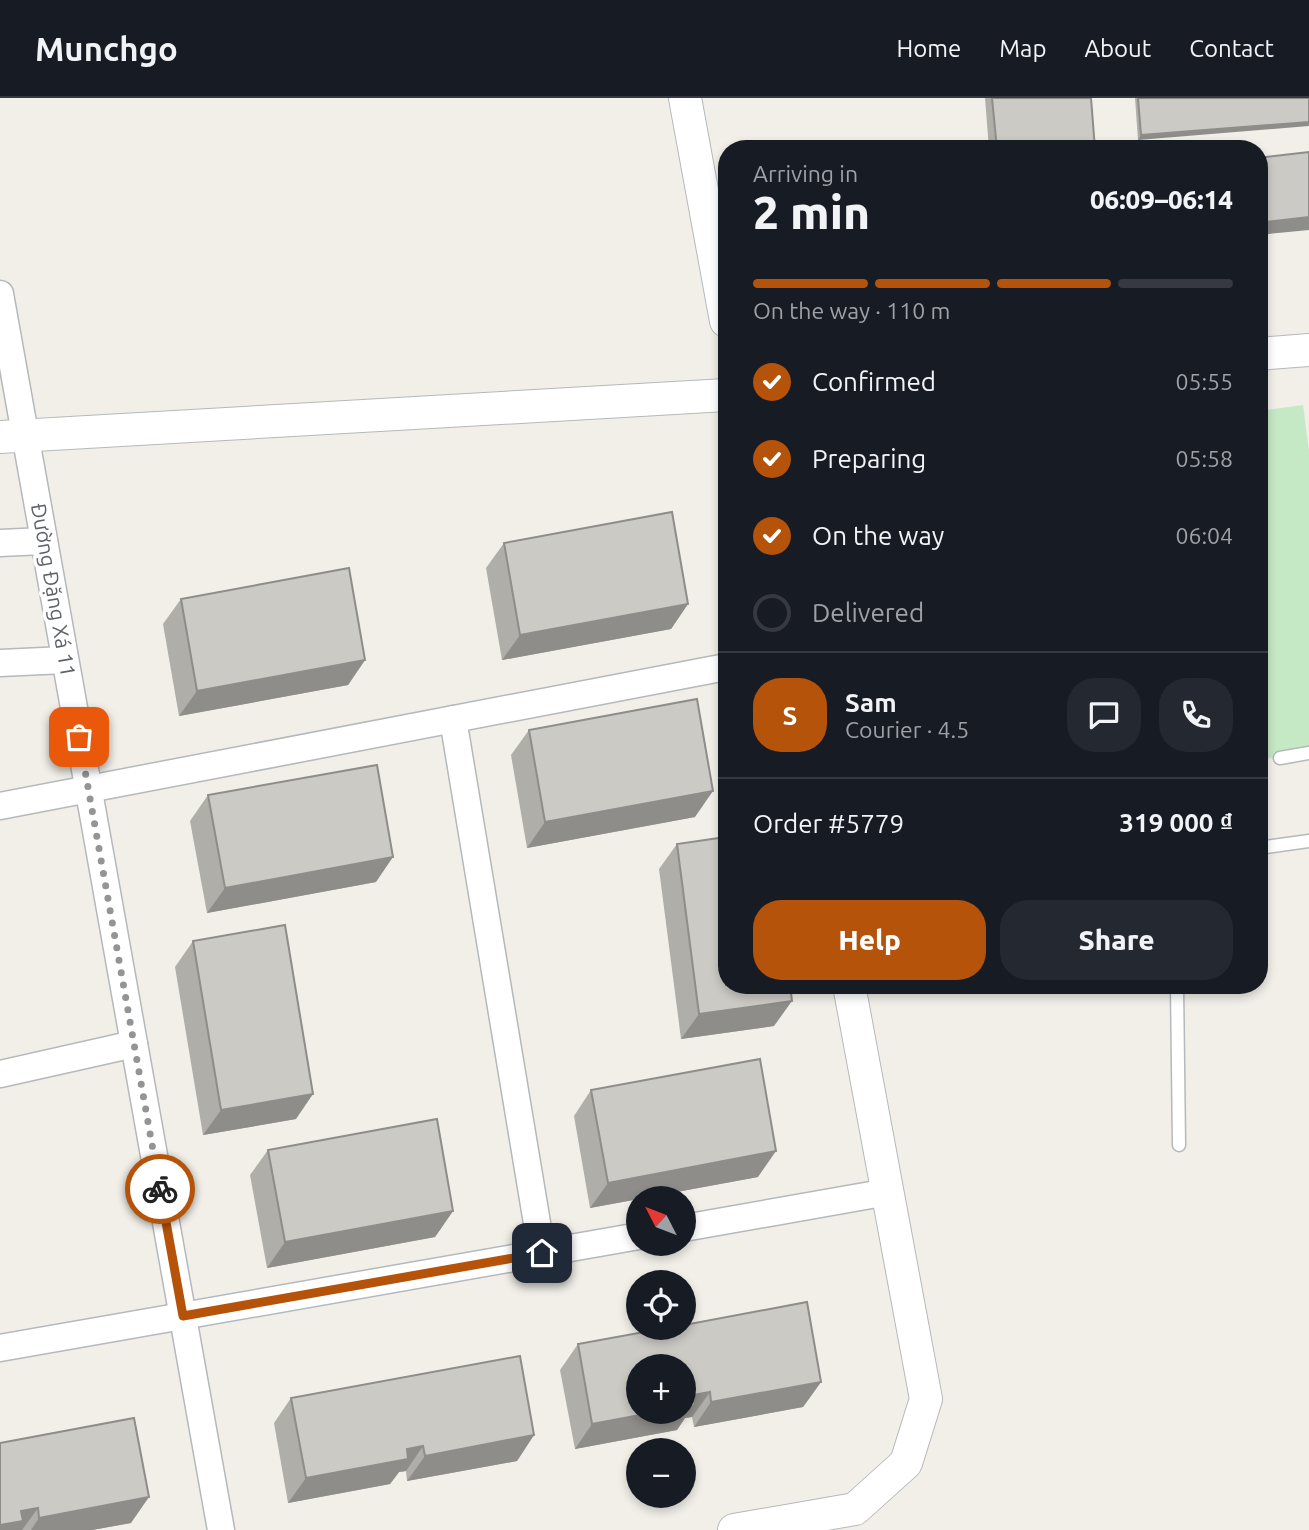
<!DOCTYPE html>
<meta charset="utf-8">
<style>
:root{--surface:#171b24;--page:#242831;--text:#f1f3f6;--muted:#9ea1a6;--line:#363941;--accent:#b45309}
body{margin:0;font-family:Ubuntu,sans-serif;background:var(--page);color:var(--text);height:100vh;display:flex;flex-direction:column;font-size:26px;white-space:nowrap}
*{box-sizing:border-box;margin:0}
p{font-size:23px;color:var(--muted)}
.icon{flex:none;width:38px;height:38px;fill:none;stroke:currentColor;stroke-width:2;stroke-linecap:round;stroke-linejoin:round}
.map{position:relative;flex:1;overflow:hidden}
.side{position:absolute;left:718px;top:42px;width:550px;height:854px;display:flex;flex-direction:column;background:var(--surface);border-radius:28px;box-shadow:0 4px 10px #0003}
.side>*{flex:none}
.needle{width:46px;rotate:312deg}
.buttons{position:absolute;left:626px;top:1088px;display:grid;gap:14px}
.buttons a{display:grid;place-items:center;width:70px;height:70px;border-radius:50%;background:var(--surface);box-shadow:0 4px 10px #0003;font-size:35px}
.pin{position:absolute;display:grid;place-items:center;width:60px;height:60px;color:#fff;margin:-30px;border-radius:14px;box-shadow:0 4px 10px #0006}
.courier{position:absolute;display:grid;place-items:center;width:70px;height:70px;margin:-35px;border:5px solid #b45309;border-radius:50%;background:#fff;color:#222;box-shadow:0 2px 9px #0007}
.overview em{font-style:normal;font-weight:800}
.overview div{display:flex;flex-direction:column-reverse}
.overview{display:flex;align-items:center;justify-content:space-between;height:119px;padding:0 35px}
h1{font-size:46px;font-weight:800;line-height:52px}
.bar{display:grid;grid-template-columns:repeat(4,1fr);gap:10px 7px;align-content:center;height:84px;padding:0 35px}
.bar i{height:9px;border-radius:5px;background:var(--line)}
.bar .current{background:var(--accent)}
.bar p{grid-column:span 4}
.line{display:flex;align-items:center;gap:18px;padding:0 35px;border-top:2px solid var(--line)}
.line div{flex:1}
.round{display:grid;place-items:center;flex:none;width:74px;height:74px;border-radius:28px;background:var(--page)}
ol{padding:0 35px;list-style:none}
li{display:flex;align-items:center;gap:21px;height:77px}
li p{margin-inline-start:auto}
li .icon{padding:7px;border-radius:50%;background:var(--accent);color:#fff;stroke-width:4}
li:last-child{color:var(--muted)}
li i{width:38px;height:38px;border:4px solid var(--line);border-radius:50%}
.action{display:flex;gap:14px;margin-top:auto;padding:14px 35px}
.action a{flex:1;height:80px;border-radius:28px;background:var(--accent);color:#fff;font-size:28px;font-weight:800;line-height:80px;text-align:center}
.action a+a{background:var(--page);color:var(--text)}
header{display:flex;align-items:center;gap:42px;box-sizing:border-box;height:98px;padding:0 35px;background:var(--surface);border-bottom:2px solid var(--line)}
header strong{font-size:33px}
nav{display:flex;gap:38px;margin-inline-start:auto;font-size:24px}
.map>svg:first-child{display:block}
.green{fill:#c5e8c5}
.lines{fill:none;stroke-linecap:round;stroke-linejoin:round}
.service-casing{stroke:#b5b8bc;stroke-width:15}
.minor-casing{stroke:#b5b8bc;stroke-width:29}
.tertiary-casing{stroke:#b5b8bc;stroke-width:34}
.service{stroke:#fff;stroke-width:12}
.minor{stroke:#fff;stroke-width:26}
.tertiary{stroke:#fff;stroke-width:32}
.wall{fill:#afaea9}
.shaded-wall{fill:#8f8d8a}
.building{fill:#cccac5;stroke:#8f8d8a;stroke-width:2}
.done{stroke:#929495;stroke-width:7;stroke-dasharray:0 12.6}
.route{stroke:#b45309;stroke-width:9}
.labels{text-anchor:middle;stroke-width:7;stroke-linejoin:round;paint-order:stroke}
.street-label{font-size:21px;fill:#5f6368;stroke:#fff}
</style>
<header>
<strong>Munchgo</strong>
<nav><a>Home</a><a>Map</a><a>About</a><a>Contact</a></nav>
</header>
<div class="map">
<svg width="1309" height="1432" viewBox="0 0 1309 1432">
<rect width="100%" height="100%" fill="#f1efe8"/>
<polygon class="green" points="1303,307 1309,353 1309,655 1258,662 1258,313"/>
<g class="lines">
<defs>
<g id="service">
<polyline points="1280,660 1309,655"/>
<polyline points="1258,750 1309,743"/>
<polyline points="1177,887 1179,1047"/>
</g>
<g id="minor">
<polyline points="0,196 221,1432"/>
<polyline points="0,445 44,443"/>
<polyline points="0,565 65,562"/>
<polyline points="453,621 542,1155"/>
<polyline points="0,708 726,569"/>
<polyline points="0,976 134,946"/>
<polyline points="684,1130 888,1094"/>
<polyline points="0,1250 639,1138"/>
</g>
<g id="tertiary">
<polyline points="685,0 726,223"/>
<polyline points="1258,256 1309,252"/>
<polyline points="0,339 726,297"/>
<polyline points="734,1432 855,1411 906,1365 926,1301 849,887"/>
</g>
</defs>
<use href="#service" class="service-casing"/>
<use href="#minor" class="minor-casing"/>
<use href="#tertiary" class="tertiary-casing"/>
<use href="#service" class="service"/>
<use href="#minor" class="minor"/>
<use href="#tertiary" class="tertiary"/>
</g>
<g class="wall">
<polygon points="985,0 1091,0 1095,51 989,51"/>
<polygon points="1135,0 1309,0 1138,42"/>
<polygon points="504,445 688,506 671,531 502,562 486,470"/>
<polygon points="181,501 365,562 348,587 179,618 163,526"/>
<polygon points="529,632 695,719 527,750 511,657"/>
<polygon points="208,697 376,784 207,815 190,723"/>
<polygon points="677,746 774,928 681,941 659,771"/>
<polygon points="193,843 296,1021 203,1037 175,869"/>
<polygon points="591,992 758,1079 590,1110 574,1018"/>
<polygon points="268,1052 453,1113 435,1139 267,1170 250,1077"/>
<polygon points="578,1246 821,1284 803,1309 694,1329 692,1319 685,1320 677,1332 575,1351 560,1272"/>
<polygon points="291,1300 534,1337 517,1363 407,1383 406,1373 399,1374 390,1386 288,1405 274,1325"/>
<polygon points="0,1345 131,1425 92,1432 0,1432"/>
</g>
<g class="shaded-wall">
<polygon points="1309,24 1309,28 1138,42 1141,37"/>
<polygon points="1309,119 1309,132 1258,137 1258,125"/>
<polygon points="688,506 671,531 502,562 520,537"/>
<polygon points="365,562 348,587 179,618 197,593"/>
<polygon points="713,693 695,719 527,750 545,724"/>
<polygon points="393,759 376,784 207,815 225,790"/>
<polygon points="792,903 774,928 681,941 699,916"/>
<polygon points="313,996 296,1021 203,1037 221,1012"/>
<polygon points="776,1053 758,1079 590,1110 608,1085"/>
<polygon points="453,1113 435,1139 267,1170 285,1144"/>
<polygon points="821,1284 803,1309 694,1329 711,1304"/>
<polygon points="710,1294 692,1319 685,1320 677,1332 575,1351 592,1326 656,1314 684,1314 684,1309 693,1297"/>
<polygon points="534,1337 517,1363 407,1383 425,1358"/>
<polygon points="423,1348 406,1373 399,1374 390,1386 288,1405 306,1380 407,1351"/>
<polygon points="149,1399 131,1425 92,1432 31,1432 39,1420"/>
<polygon points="38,1410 22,1432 0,1432 0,1427 21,1413"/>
</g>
<g class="building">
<polygon points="992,0 1091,0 1095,51 997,51"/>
<polygon points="1138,0 1309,0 1309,24 1141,37"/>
<polygon points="1309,54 1309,119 1258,125 1258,60"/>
<polygon points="672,414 688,506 520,537 504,445"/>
<polygon points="349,470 365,562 197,593 181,501"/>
<polygon points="697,601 713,693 545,724 529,632"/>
<polygon points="377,667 393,759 225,790 208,697"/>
<polygon points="726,739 726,887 790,887 792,903 699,916 677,746"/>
<polygon points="285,827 313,996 221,1012 193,843"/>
<polygon points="760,961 776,1053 608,1085 591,992"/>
<polygon points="437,1021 453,1113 285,1144 268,1052"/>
<polygon points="807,1204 821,1284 711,1304 710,1294 693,1297 695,1307 684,1309 684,1269 639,1269 639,1314 656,1314 592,1326 578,1246 666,1230 684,1230 684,1227"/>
<polygon points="520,1258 534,1337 425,1358 423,1348 407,1351 408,1361 306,1380 291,1300"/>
<polygon points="134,1320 149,1399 39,1420 38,1410 21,1413 23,1423 0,1427 0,1345"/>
</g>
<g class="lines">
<polyline class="done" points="79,639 160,1091"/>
<polyline class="route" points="160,1091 183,1218 542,1155"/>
</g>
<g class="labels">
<g class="street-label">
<text transform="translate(53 492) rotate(80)" y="7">Đường Đặng Xá 11</text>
</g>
</g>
</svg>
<div class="buttons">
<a><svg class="needle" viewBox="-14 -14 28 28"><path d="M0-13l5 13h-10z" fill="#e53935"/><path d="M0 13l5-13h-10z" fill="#9ea1a6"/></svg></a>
<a><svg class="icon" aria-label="locate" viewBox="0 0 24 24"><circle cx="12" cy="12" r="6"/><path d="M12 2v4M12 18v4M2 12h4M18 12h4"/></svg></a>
<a>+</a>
<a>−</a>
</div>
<div class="pin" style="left:79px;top:639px;background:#ea580c"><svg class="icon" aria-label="bag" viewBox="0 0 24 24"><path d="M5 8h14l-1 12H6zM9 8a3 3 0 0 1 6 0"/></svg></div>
<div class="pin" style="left:542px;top:1155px;background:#1f2937"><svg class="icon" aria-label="home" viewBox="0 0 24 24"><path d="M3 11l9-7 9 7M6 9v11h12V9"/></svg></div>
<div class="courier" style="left:160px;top:1091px"><svg class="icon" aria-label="bike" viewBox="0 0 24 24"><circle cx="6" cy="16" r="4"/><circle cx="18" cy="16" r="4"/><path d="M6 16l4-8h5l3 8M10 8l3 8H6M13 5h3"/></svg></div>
<section class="side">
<div class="overview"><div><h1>2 min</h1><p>Arriving in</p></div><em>06:09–06:14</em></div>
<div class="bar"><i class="current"></i><i class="current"></i><i class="current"></i><i></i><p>On the way · 110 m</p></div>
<ol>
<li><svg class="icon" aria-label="check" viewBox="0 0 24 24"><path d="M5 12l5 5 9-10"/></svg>Confirmed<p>05:55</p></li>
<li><svg class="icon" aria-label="check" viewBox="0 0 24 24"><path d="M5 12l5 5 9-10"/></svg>Preparing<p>05:58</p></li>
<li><svg class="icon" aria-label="check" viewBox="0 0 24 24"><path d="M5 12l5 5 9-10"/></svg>On the way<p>06:04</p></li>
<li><i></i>Delivered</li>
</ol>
<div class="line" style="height:126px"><b class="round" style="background:var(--accent);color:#fff">S</b><div><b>Sam</b><p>Courier · 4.5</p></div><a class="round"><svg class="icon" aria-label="chat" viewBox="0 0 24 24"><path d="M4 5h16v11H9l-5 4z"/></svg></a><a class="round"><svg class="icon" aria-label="phone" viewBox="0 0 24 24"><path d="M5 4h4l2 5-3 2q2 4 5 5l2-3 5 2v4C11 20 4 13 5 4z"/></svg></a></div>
<div class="line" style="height:91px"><div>Order #5779</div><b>319 000 ₫</b></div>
<div class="action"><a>Help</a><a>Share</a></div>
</section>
</div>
